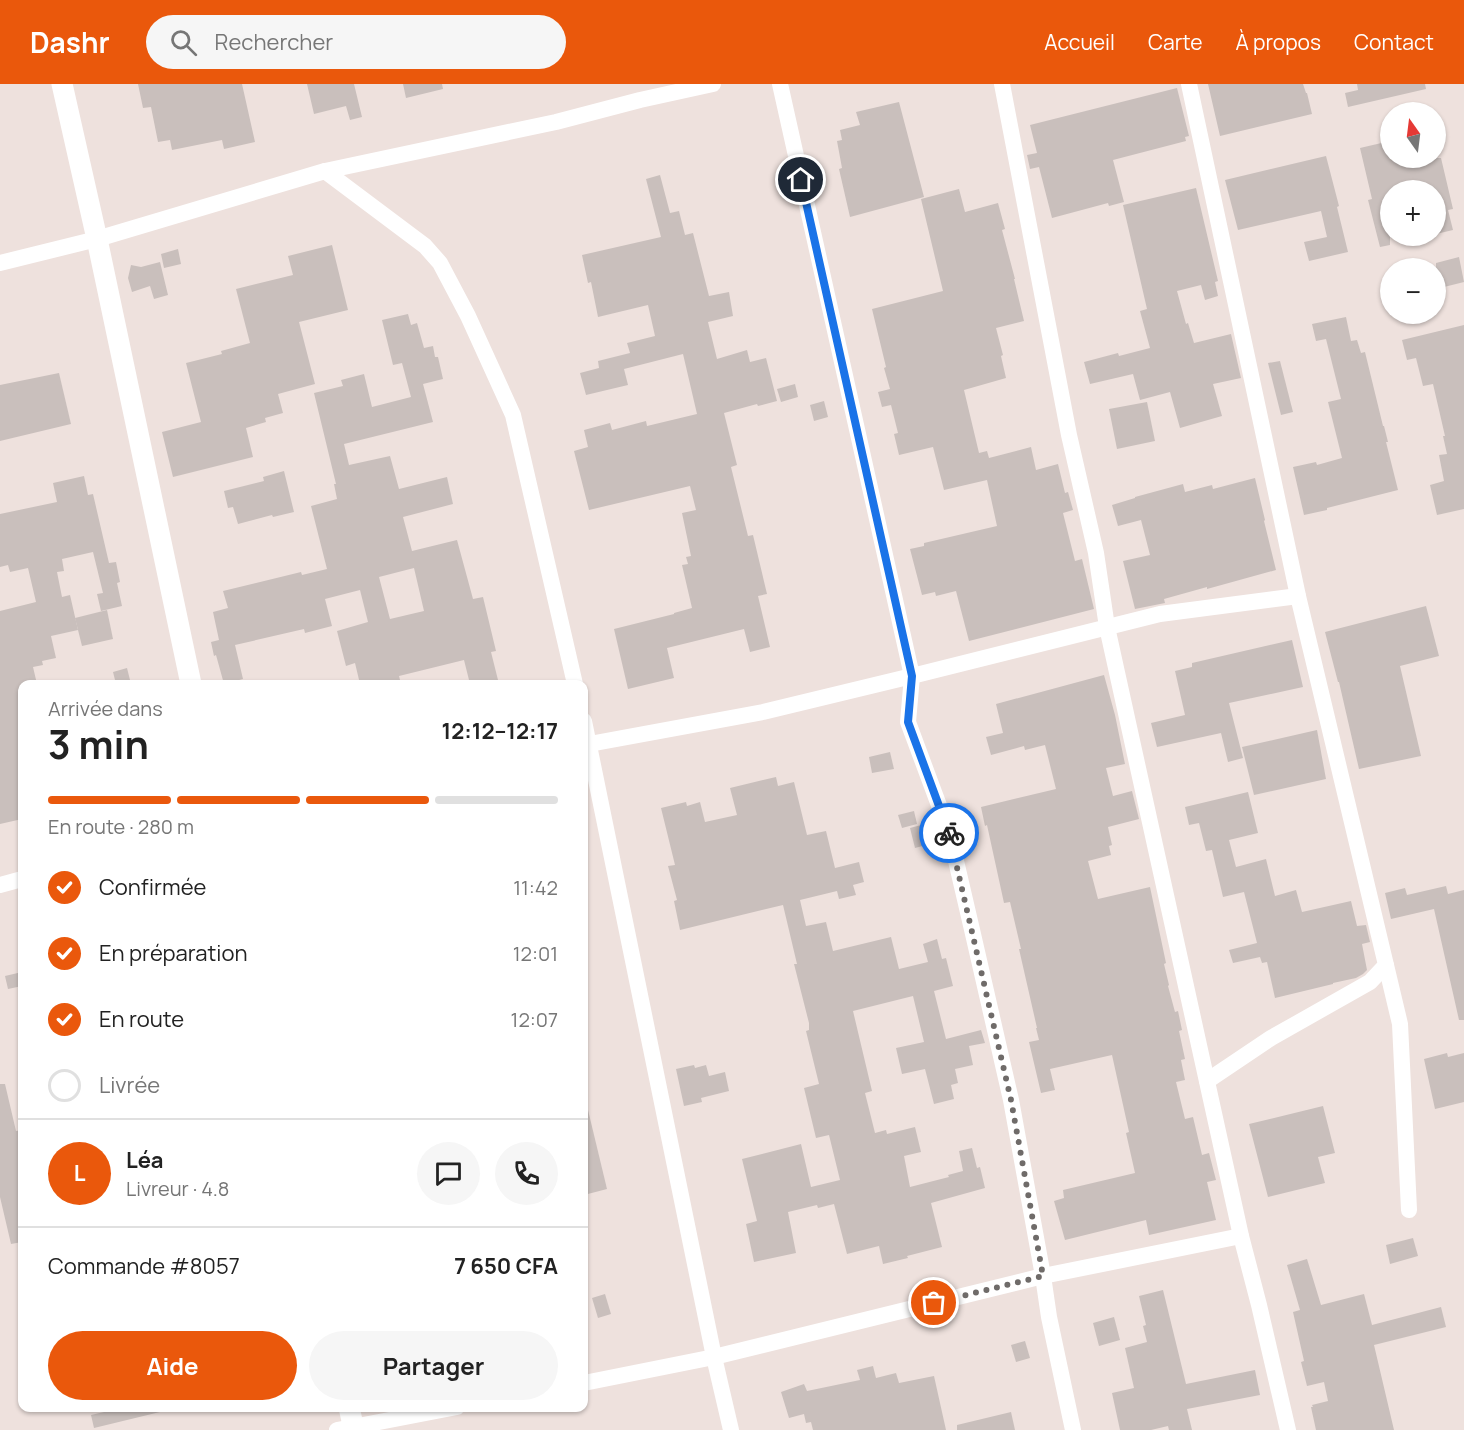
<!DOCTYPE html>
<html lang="fr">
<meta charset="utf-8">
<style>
:root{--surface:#fff;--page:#f6f6f6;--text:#222;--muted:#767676;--line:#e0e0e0;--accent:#ea580c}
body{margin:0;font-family:Manrope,sans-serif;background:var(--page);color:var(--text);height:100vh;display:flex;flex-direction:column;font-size:22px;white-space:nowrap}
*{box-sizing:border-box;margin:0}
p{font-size:20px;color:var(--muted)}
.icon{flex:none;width:33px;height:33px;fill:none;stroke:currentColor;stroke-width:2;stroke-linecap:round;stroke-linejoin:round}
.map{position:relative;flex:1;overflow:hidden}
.drawer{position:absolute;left:18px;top:596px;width:570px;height:732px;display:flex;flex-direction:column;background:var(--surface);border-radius:12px;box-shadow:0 2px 4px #0004}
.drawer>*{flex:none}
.needle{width:39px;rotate:346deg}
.buttons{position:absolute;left:1380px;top:18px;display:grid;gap:12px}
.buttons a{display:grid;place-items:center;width:66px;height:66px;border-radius:50%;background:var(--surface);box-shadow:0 2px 4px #0004;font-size:30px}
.pin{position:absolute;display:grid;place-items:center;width:51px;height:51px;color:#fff;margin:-26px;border:3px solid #fff;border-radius:50%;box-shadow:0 2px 6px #0007}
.courier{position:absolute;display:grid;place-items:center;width:60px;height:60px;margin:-30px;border:4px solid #1a73e8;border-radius:50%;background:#fff;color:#222;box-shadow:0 2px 8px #0007}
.headline em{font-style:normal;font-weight:700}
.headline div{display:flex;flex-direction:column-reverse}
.headline{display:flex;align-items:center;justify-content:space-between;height:102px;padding:0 30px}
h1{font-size:39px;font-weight:700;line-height:45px}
.bar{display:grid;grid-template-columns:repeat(4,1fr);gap:9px 6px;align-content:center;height:72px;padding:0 30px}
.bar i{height:8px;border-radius:4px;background:var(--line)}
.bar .selected{background:var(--accent)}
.bar p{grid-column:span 4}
.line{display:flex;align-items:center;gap:15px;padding:0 30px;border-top:2px solid var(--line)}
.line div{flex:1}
.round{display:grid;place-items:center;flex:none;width:63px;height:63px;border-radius:32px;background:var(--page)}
ol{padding:0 30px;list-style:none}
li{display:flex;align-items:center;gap:18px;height:66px}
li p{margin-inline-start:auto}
li .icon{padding:6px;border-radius:50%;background:var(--accent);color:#fff;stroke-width:4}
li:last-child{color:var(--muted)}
li i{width:33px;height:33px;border:3px solid var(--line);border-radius:50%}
.primary-button{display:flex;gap:12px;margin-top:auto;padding:12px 30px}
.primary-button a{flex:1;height:69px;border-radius:36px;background:var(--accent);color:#fff;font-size:24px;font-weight:700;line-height:69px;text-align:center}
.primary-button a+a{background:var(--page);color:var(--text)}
header{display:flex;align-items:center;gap:36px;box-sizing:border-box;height:84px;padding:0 30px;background:var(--accent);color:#fff}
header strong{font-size:28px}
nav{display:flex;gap:33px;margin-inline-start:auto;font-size:21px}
.search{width:420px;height:54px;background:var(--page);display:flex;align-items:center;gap:15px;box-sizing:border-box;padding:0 21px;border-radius:33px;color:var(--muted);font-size:22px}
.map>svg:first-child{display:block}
.building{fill:#c9bfbc;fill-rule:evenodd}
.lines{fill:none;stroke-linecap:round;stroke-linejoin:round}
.minor{stroke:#fff;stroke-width:16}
.tertiary{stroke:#fff;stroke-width:21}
.done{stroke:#6f6b69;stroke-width:6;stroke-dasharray:0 10.8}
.route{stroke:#1a73e8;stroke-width:8}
</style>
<header>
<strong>Dashr</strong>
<div class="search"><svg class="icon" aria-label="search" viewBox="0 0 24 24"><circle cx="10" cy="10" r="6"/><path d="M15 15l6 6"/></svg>Rechercher</div>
<nav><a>Accueil</a><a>Carte</a><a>À propos</a><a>Contact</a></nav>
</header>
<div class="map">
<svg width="1464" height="1346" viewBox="0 0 1464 1346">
<rect width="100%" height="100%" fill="#eee1dd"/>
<g class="building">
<polygon points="138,0 242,0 255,58 224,65 222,56 172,66 170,56 158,58 151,23 143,24"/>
<polygon points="307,0 354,0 362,33 350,36 346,22 314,30"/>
<polygon points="403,0 442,0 443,5 406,14"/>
<polygon points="1208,0 1303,0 1306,9 1307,9 1312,30 1220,52"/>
<polygon points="1357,0 1425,0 1426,5 1348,23 1345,9 1358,6"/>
<polygon points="1177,4 1189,52 1185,53 1186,57 1113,76 1124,118 1109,122 1108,119 1052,134 1039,83 1030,85 1027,71 1037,69 1030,41"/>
<polygon points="899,18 924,113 850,133 839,85 842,84 837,57 842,56 840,46 860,41 856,28"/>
<polygon points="1390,57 1390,74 1441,74 1453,125 1448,126 1453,146 1436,150 1436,106 1390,106 1390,161 1380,163 1368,116 1372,115 1360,64"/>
<polygon points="1326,72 1339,122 1337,123 1348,168 1309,177 1304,158 1327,153 1321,127 1238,146 1225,96"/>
<polygon points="660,91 670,129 679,127 685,151 693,149 709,212 729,208 733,232 708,238 717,275 747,266 750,278 766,274 777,317 758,322 757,320 724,329 737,381 731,383 748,452 753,451 767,510 758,512 770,563 750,568 744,545 667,564 674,594 628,605 614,545 674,530 674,529 692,524 682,481 688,480 686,473 691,472 682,429 696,426 690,402 589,426 574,367 588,363 584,346 610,339 612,346 646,337 647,342 697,330 683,270 624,285 628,301 586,311 580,289 599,284 598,277 630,269 627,259 655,252 648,221 598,233 591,198 588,199 582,171 661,153 646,95"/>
<polygon points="1196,104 1218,197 1215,198 1218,212 1205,216 1201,201 1177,207 1186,240 1188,239 1194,259 1231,250 1241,294 1213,300 1222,332 1180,344 1170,308 1140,316 1133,290 1090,300 1084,278 1118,269 1119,272 1150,264 1140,227 1147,225 1123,121"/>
<polygon points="959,105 965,128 998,119 1005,145 1002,146 1015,195 1014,195 1024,237 996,244 1003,271 1001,272 1006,294 964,306 979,369 987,367 989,374 1031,363 1036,386 1058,380 1065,409 1068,408 1073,426 1063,429 1075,477 1082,475 1094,525 969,557 956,507 936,512 935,508 922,511 910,465 924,462 924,459 997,442 987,396 944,406 933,363 899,371 894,350 898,349 891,321 882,323 878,308 890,305 884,284 886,283 872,225 943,207 921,115"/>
<polygon points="332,161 348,226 299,238 315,300 278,310 283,329 265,334 266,338 246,344 253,373 173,393 162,348 201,338 186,279 222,270 221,267 250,259 236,205 293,191 288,172"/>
<polygon points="178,165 181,180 164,184 161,170"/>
<polygon points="1459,173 1464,198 1436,205 1436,179"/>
<polygon points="160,178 168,211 154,215 150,202 132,208 128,194 131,181 141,183"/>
<path d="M408,230L411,241L417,239L424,264L433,262L435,273H438L443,295L423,300L433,338L344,360L349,381L390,372L399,405L447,393L453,420L403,433L412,467L457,456L473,515L483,513L496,567L491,568L499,600H470L464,576L399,592L401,600H360L355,579L346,582L337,547L368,538L360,506L325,515L332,542L305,549L304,545L235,561L243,595L224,600L216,571L214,572L211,558L219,556L213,528L228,524L223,507L301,488L302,491L327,485L311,422L337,415L334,400H336L314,309L343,302L341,296L364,290L372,323L411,313L402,279L393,281L382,236ZM414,484L424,527L390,535L379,493Z"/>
<polygon points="1346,233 1351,257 1357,256 1361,269 1365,268 1383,342 1384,342 1388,358 1386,358 1398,406 1327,424 1327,426 1304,431 1293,383 1316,378 1317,381 1342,374 1328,318 1341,315 1326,255 1316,257 1312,240"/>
<polygon points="1464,241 1464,425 1437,431 1430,401 1444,397 1439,371 1447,370 1443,352 1445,352 1433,300 1423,302 1416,274 1407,276 1402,256"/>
<polygon points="1280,277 1293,328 1281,331 1268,279"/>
<polygon points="59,289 71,340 0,357 0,301"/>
<polygon points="795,300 798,313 781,318 777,305"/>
<polygon points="824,317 828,333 814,337 810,321"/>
<polygon points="1147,318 1155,357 1117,365 1109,325"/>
<polygon points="284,387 294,428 273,433 272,431 238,440 233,423 228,424 224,407 264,397 263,393"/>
<polygon points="84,392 88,411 93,410 109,479 116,478 120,498 117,499 122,522 101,527 97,510 103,509 93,468 62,475 64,487 57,488 62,513 70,511 78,546 51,552 56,574 42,577 43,581 33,583 37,600 22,600 22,735 0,740 0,527 36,518 28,484 10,488 8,481 0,483 0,430 57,418 53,399"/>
<polygon points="1255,394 1265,436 1264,437 1276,486 1207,505 1207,503 1164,515 1165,519 1135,525 1123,477 1150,471 1141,436 1118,442 1112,421 1135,414 1135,413 1183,400 1185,408 1212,401 1213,405"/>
<polygon points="1426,522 1439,572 1400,582 1421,672 1359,685 1339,598 1338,598 1325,548"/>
<polygon points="107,526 113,555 82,562 75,534"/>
<polygon points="1292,556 1303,603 1229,619 1243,674 1228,678 1221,649 1157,663 1151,639 1185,631 1175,587 1192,583 1192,579"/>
<polygon points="127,584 131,600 116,600 113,588"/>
<polygon points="1104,591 1115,631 1125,680 1106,684 1113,712 1132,707 1139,735 1108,743 1112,761 1109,762 1111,771 1088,777 1098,815 1150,803 1166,879 1164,880 1169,901 1168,902 1175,928 1178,927 1182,946 1179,947 1185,975 1181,976 1185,996 1176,998 1185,1035 1193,1033 1202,1071 1209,1069 1216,1096 1207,1098 1216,1136 1149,1151 1146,1136 1065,1156 1054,1117 1064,1114 1063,1106 1135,1089 1126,1049 1129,1048 1112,971 1050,985 1055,1006 1041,1009 1029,958 1039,956 1036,944 1037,944 1019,865 1021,865 1010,818 1004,819 987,741 985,742 981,723 1056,705 1045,661 1025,666 1024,662 991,671 986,653 1003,649 996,620"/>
<polygon points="1317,646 1326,695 1254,711 1242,663"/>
<polygon points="890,668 894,685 872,689 869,673"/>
<polygon points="776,693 778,702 794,698 807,751 826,747 835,784 859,778 864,798 853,801 856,811 839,815 837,807 800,816 806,842 826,838 833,867 891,853 899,885 928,878 923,860 937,855 942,875 946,874 953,902 934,907 946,955 981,946 985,959 969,962 973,981 955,985 958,999 951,1001 954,1015 934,1020 925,985 902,990 896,964 924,958 913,912 853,927 872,1007 865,1009 875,1049 886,1046 887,1050 915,1043 921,1068 904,1072 910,1103 949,1093 948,1091 963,1087 959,1067 972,1064 977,1084 980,1083 985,1104 931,1119 942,1163 907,1172 908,1174 883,1180 879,1162 847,1170 834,1120 818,1124 817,1121 788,1128 796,1169 754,1178 746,1140 757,1137 742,1075 801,1060 811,1103 840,1096 829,1051 816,1054 804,1004 819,1000 806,947 809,946 809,939 794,880 797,880 783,821 680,846 674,817 677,816 668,782 675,781 661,724 686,718 687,722 700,718 705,738 737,731 730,704"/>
<polygon points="1248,708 1258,749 1229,756 1236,783 1266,775 1275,812 1296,806 1302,828 1351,817 1357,842 1366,841 1370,858 1362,860 1367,886 1363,890 1356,894 1333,899 1333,900 1275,914 1267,878 1262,879 1260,873 1233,879 1229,866 1257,859 1244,808 1223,813 1212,766 1206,767 1199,739 1189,741 1185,723"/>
<polygon points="914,727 917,740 902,744 898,731"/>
<polygon points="925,740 930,760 915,764 910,744"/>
<polygon points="1446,802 1448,810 1464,806 1464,936 1459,936 1434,825 1391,835 1385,809 1405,804 1407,811"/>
<polygon points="22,888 22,902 8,905 5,892"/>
<polygon points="1447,969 1448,973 1464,969 1464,1018 1435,1025 1424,975"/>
<polygon points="694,981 695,984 706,981 709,992 725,988 729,1007 701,1014 702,1018 684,1022 676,985"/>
<polygon points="0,1000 5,1000 16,1047 22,1046 22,1158 11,1160 0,1113"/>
<polygon points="1323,1022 1335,1069 1318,1073 1325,1099 1268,1113 1249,1040"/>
<polygon points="588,1026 607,1105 584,1111 584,1027"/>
<polygon points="1413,1154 1418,1172 1390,1180 1386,1161"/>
<polygon points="1307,1175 1321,1221 1364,1210 1372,1241 1441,1223 1446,1243 1374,1261 1394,1346 1316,1346 1311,1323 1313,1323 1312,1321 1328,1317 1324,1298 1307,1302 1301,1278 1304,1277 1293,1228 1300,1226 1287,1181"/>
<polygon points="1163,1206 1186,1300 1255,1286 1260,1311 1187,1325 1192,1346 1169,1346 1168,1342 1151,1346 1120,1346 1112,1309 1134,1304 1125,1264 1147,1258 1143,1242 1146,1241 1139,1212"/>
<polygon points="605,1210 611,1230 598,1234 592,1214"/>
<polygon points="1114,1233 1120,1256 1099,1262 1093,1239"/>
<polygon points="1025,1257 1030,1274 1016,1278 1011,1261"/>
<polygon points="873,1282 876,1294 896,1289 899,1299 934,1292 946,1346 813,1346 811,1338 806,1339 804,1330 789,1334 781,1308 804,1300 807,1307 860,1296 857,1286"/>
<polygon points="103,1323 160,1323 160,1328 94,1344 91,1331 104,1328"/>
<polygon points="1011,1328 1015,1346 957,1346 957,1341"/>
</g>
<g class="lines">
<g class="minor">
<polyline points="780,0 912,592 908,638 950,751 973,850 1011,1016 1043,1192 1049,1233 1073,1346"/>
<polyline points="1002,0 1069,351 1096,469 1107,543 1241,1152 1259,1221 1288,1346"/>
<polyline points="1189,0 1298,512 1386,881 1370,898 1271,954 1207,997"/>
<polyline points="325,87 556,38 640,16 713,0"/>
<polyline points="0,179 97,155 325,87 425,162 440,179 468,232 513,331 575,600"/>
<polyline points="584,637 714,1273 731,1346"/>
<polyline points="584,661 763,628 912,592 1160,530 1298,512"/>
<polyline points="0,801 22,795"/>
<polyline points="1386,881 1400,940 1409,1126"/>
<polyline points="584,1299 714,1273 1043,1192 1241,1152"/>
<polyline points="337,1346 457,1323"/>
</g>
<g class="tertiary">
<polyline points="62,0 97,155 191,600"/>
<polyline points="349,1323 354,1346"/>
</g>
</g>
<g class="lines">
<polyline class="done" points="934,1219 1043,1192 1011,1016 949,749"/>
<polyline class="route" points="801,96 912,592 908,638 949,749"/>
</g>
</svg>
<div class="buttons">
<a><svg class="needle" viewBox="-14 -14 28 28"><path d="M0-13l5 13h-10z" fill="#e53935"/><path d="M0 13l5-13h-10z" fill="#767676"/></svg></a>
<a>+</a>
<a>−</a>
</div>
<div class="pin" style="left:934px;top:1219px;background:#ea580c"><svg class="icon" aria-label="bag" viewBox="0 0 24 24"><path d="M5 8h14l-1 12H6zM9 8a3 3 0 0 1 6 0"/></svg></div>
<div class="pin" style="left:801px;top:96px;background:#1f2937"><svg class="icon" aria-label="home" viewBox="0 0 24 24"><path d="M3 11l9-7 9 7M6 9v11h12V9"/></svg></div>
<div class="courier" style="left:949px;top:749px"><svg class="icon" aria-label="bike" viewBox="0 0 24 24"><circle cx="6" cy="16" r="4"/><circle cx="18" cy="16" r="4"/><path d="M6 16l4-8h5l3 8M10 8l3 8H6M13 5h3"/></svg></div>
<section class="drawer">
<div class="headline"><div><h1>3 min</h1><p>Arrivée dans</p></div><em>12:12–12:17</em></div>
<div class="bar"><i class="selected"></i><i class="selected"></i><i class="selected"></i><i></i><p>En route · 280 m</p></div>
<ol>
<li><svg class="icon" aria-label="check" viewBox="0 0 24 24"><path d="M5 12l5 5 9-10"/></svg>Confirmée<p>11:42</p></li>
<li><svg class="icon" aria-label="check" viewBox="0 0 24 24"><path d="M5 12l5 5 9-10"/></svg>En préparation<p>12:01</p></li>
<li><svg class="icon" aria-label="check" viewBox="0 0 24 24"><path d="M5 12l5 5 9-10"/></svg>En route<p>12:07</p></li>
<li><i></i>Livrée</li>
</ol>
<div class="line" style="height:108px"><b class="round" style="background:var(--accent);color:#fff">L</b><div><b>Léa</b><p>Livreur · 4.8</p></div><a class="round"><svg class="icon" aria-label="chat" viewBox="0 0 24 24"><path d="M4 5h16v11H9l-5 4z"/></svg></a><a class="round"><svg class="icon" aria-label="phone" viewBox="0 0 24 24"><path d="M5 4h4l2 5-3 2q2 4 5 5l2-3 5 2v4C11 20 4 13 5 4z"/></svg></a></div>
<div class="line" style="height:78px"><div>Commande #8057</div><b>7 650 CFA</b></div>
<div class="primary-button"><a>Aide</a><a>Partager</a></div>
</section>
</div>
